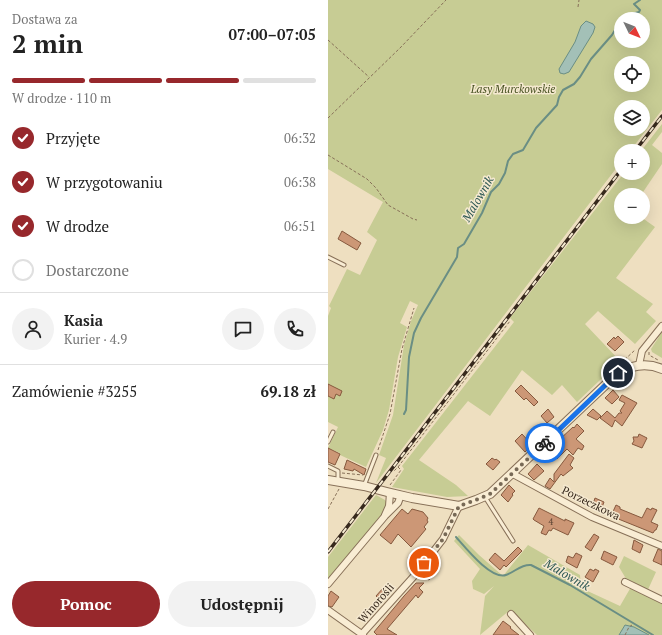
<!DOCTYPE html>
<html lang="pl">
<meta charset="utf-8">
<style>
:root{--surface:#fff;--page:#f2f2f2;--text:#222;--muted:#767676;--line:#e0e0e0;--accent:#97282c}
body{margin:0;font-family:"PT Serif",serif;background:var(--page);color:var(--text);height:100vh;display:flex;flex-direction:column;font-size:15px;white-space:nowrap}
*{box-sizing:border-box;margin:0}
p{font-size:13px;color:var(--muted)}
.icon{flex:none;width:22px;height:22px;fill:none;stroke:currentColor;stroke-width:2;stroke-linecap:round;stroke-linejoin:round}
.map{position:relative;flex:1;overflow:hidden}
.sheet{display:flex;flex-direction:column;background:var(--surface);width:328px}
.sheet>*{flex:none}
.needle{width:26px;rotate:133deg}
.tools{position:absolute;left:286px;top:12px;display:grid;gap:8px}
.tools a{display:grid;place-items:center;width:36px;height:36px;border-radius:50%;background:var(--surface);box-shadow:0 4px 16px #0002;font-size:20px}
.pin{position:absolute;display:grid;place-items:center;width:34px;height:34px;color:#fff;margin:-17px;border:2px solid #fff;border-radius:50%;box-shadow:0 1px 4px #0007}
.courier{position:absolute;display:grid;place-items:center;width:40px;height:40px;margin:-20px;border:3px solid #1a73e8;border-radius:50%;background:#fff;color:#222;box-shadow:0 1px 5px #0007}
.headline em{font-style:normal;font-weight:700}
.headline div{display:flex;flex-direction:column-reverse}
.headline{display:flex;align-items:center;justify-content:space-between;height:68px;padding:0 12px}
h1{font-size:26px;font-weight:700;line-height:30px}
.bar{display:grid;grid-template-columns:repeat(4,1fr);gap:6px 4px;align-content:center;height:48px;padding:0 12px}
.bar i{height:5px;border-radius:3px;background:var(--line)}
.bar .active{background:var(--accent)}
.bar p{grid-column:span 4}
.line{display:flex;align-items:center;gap:10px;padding:0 12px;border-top:1px solid var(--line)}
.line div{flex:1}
.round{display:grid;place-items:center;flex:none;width:42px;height:42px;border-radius:21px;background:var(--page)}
ol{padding:0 12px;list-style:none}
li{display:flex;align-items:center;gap:12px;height:44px}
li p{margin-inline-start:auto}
li .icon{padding:4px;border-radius:50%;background:var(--accent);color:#fff;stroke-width:4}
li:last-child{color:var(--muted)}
li i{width:22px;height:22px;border:2px solid var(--line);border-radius:50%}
.cta{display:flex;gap:8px;margin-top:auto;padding:8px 12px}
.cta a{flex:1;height:46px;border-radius:24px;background:var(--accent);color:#fff;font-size:16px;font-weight:700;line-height:46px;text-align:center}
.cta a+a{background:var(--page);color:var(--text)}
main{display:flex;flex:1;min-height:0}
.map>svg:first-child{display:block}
.green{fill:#c7cc94;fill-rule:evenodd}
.water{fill:#a3c0b7;stroke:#6a8e84}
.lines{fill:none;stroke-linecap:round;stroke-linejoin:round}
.stream{stroke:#6a8e84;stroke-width:2}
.building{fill:#cc9776;stroke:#86593e}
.service-casing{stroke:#877058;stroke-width:5}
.minor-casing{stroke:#877058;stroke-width:8}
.tertiary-casing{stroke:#877058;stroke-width:10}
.path{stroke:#877058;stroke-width:1;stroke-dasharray:3 2;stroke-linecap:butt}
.service{stroke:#f9edd4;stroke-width:3}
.minor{stroke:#f9edd4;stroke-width:6}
.tertiary{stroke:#f9edd4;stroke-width:8}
.rail-casing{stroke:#37291d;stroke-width:3.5}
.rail{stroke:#f5e9d0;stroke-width:2;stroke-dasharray:6;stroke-linecap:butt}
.done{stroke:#776956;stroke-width:4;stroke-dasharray:0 7.2}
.route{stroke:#1a73e8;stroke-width:5}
.labels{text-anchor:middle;stroke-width:3;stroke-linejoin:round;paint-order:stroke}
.number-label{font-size:9px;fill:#5c4433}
.park-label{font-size:11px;font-style:italic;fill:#495323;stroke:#f5e9d0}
.street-label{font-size:11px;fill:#37291d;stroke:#f5e9d0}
.water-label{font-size:12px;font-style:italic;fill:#2c5753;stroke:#f5e9d0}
</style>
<main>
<section class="sheet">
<div class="headline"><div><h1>2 min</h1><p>Dostawa za</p></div><em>07:00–07:05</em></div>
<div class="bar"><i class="active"></i><i class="active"></i><i class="active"></i><i></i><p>W drodze · 110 m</p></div>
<ol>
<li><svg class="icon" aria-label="check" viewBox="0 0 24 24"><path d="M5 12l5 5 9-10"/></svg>Przyjęte<p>06:32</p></li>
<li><svg class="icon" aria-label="check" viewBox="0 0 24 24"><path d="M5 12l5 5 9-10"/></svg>W przygotowaniu<p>06:38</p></li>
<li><svg class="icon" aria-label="check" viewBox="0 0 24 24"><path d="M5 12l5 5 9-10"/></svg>W drodze<p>06:51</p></li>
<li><i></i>Dostarczone</li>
</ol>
<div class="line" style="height:72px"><a class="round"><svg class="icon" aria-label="person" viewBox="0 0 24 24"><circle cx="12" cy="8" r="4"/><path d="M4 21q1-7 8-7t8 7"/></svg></a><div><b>Kasia</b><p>Kurier · 4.9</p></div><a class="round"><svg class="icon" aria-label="chat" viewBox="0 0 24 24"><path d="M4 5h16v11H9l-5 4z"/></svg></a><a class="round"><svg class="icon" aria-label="phone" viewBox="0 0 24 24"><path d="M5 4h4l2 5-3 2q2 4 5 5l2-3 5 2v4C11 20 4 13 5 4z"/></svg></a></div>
<div class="line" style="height:52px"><div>Zamówienie #3255</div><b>69.18 zł</b></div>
<div class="cta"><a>Pomoc</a><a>Udostępnij</a></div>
</section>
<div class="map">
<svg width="334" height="635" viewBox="0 0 334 635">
<rect width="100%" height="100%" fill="#eedfc0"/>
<g class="green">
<path d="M0,0H334V110L302,151H293V162L48,483L58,458L51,455L65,415L76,345L83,321L90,305L82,301L72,323L79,327L70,357L61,410L55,430L38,467L12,455V453L0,448L10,427L0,422V316L3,308L1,306L19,269L32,275L49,240L39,232L55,202L0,169ZM293,19H315V41H293ZM293,63H315V85H293ZM293,107H315V129H293Z"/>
<polygon points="334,124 334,132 324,145 334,153 334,164 313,195 293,195 293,217 313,217 327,227 288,278 325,304 318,312 328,321 307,344 270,311 257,324 292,361 249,402 234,385 224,395 194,370 162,416 140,401 91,460 128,485 140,496 119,497 64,487 76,469 74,466 186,322 182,318 296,173 315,173 315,151 313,151"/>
<polygon points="334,332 334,358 324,352 323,349"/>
<polygon points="48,495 57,500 60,504 59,509 0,580 0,557"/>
<polygon points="131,535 151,555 175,576 200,545 252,575 253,588 292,606 303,587 291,567 296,556 328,572 318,594 334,602 334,635 209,635 182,610 152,635 157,596 166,586 156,594 145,589 144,581 152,569 126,541"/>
</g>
<g class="water">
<polygon points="258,21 265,24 267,27 265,33 241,72 236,74 232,73 231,69 247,42 253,26"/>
<polygon points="297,625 306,627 321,635 291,635"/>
</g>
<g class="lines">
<g class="stream">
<polyline points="294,19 296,16 311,12 312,10 306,4 312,0"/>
<polyline points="76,414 78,410 81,357 86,333 93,318 129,257 130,248 136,244 154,213 163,192 171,184 177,173 180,161 185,154 195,150 208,128 229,105 231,97 235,90 246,84 252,77 263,59 284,35 293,20"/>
<path d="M128,537C137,547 163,580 178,575C187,572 193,564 203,565L242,585L325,635"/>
</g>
</g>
<g class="building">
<polygon points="14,231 33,243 29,250 10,239"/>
<polygon points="290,336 296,342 287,351 279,344 286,337 287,339"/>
<polygon points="0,384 14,391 12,396 8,394 6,399 0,396"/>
<polygon points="193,385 210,402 206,406 198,398 196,400 187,391"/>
<polygon points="285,390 291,397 284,404 277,398"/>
<polygon points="294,395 309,403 294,426 287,420 284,427 272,418 279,411 287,418 291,413 294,413 292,411 297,403 291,400"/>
<polygon points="220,409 226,417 219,423 213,416"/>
<polygon points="265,409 273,416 269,420 259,415"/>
<polygon points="249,424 256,431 248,439 256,446 254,450 250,448 245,455 239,449 229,459 226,456 222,460 216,454 245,427 246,428"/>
<polygon points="194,434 204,445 197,452 187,441"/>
<polygon points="311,434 319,438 314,448 304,444 306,441 305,437 310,437"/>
<polygon points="0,448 12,454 7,465 0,462"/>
<polygon points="241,454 246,458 242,465 245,468 235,476 233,474 222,489 217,486 222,478 226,482 226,474"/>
<polygon points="164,458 167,460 168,459 172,462 165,470 158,464"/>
<polygon points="19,460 38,469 36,475 26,469 25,471 16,469"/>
<polygon points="209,464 216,471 206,480 200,474"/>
<polygon points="181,485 187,491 184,494 185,495 180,502 173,495"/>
<polygon points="267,498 276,502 273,510 264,507"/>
<polygon points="288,505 292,507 292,509 314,518 319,508 323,510 324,508 329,510 323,522 330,525 328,530 327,530 325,533 283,516"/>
<polygon points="211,508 237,521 237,519 246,523 240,535 225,528 223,531 221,530 218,535 213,533 216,526 206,520 205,519"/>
<polygon points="74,509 80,514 84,509 95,512 100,518 99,520 100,522 96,527 98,529 83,547 70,534 63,544 52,535"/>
<polygon points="266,534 271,537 263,551 257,547"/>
<polygon points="306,540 315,545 312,553 304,549"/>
<polygon points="190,547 194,551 178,567 176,565 172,570 161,560 167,553 176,561"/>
<polygon points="88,549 94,555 88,563 86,561 85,563 80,558"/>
<polygon points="330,549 334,551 334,565 325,561"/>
<polygon points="276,551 289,557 285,565 273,559"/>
<polygon points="248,553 254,556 249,568 238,562 240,556 245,558"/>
<polygon points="103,564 110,570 101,580 93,575"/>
<polygon points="262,569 266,571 267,569 271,571 265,582 257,577"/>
<polygon points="88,583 96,583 91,588 95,592 90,598 88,595 59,629 69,635 49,635 46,632 76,596"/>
<polygon points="56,587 62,593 56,600 54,599 53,601 48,596"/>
<polygon points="3,591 11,597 4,607 0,606 0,596"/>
<polygon points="175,621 183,627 182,628 191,635 165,635"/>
</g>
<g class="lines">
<defs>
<g id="service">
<polyline points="0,257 16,265"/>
<polyline points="0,442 5,432"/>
<polyline points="0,466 10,471 10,480"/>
<polyline points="36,486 48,455"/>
<polyline points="157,497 185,541"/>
</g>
<g id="minor">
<polyline points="311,365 314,351 334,326"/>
<polyline points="185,474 264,517 334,546"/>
<polyline points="57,515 61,506 62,493"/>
<polyline points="297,582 334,600"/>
<polyline points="0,584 57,516 70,503 73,495"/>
<polyline points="0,610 35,635"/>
<polyline points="183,614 202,635"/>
<polyline points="34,634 87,575 115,539 131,506"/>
</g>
<path id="tertiary" d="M0,480L36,486L59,492L84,498L131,506L148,500L162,494L290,373C304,365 318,362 334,369"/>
</defs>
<use href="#service" class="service-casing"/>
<use href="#minor" class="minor-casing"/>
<use href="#tertiary" class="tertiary-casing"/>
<g class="path">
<polyline points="250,7 251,0"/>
<polyline points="0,40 41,77"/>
<polyline points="0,118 73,47 118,0"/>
<polyline points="0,155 39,179 48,188 60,205 85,219 89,220"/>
<polyline points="321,352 321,355 330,360"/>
<polyline points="293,363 307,350"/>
<polyline points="50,450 62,414 74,349 86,308"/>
<polyline points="70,467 182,321"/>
<polyline points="14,473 35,475"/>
<polyline points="62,485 73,470 70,467 66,471"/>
<polyline points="0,509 11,489"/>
<polyline points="297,635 301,627 304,625"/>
</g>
<use href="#service" class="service"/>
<use href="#minor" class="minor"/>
<use href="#tertiary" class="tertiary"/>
<defs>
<g id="rail">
<polyline points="307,151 334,116"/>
<polyline points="0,552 293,170"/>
</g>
</defs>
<use href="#rail" class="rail-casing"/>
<use href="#rail" class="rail"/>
</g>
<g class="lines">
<polyline class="done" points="96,563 115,539 131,506 148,500 162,494 217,443"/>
<polyline class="route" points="217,443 290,373"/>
</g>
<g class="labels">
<g class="number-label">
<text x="223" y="525">4</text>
</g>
<g class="park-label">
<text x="185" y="93">Lasy Murckowskie</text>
</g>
<g class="street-label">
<text transform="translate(263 503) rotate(26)" y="4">Porzeczkowa</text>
<text transform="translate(48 603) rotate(-49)" y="4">Winorośli</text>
</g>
<g class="water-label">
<text transform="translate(150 199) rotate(-60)" y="4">Malownik</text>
<text transform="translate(239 575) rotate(30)" y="4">Malownik</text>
</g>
</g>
</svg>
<div class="tools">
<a><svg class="needle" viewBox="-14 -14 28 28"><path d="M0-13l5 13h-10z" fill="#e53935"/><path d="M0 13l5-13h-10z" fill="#767676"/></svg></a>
<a><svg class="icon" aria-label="locate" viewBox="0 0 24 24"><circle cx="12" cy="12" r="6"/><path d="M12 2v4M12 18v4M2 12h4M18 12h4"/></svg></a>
<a><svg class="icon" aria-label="layers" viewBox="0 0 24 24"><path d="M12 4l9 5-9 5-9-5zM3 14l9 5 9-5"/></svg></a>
<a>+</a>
<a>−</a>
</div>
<div class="pin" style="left:96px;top:563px;background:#ea580c"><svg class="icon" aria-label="bag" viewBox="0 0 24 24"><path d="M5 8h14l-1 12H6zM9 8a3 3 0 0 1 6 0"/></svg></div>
<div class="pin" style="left:290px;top:373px;background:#1f2937"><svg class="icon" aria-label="home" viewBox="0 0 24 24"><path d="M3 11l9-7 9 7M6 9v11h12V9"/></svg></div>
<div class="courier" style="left:217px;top:443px"><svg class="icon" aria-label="bike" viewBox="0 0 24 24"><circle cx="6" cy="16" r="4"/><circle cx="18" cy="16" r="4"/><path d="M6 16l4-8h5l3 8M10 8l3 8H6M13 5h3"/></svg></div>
</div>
</main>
